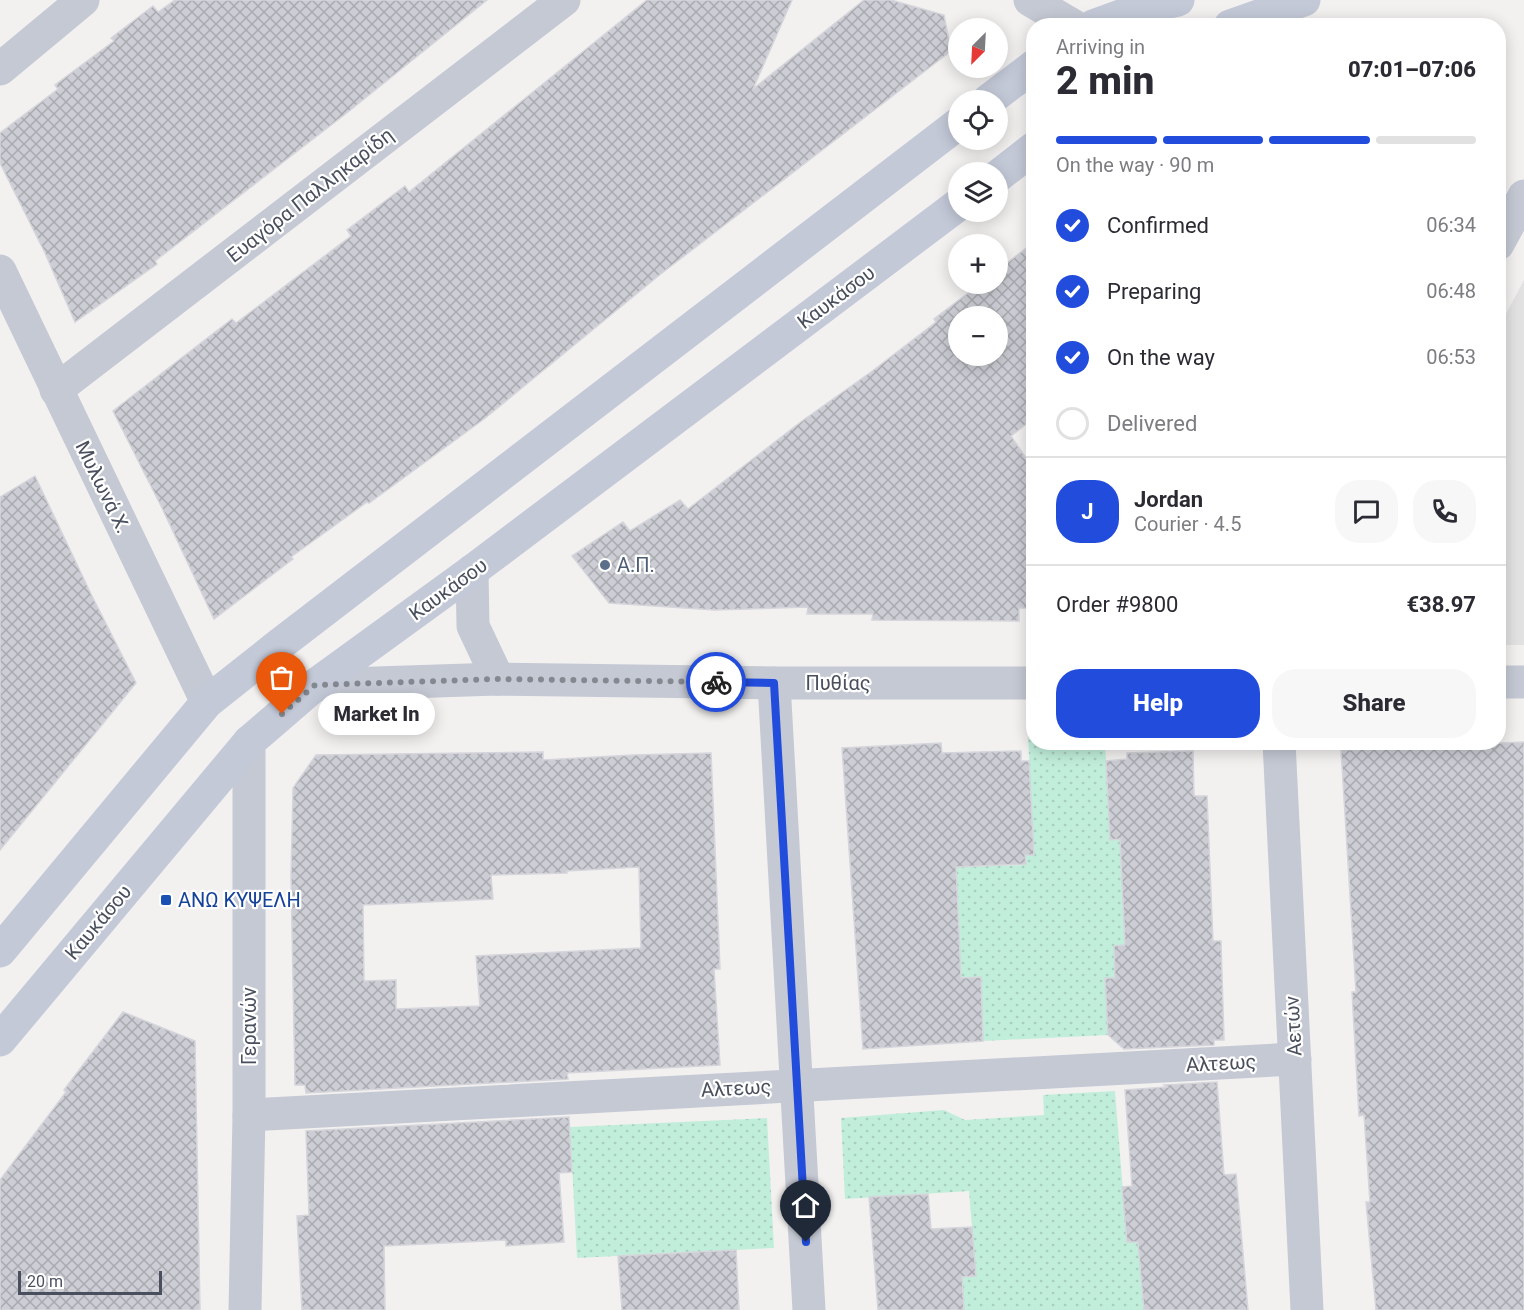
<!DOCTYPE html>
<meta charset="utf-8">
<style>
:root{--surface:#fff;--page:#f7f7f7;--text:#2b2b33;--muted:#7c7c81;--line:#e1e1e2;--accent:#214cdc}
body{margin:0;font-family:Roboto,sans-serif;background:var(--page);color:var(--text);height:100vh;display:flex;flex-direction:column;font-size:22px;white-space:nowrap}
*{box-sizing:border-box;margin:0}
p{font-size:20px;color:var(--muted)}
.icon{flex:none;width:33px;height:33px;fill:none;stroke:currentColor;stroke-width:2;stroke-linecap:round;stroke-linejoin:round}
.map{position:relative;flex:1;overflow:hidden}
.panel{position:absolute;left:1026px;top:18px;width:480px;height:732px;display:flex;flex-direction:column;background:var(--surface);border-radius:24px;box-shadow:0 3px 15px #0003}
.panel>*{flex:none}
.needle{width:39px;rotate:204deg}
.tools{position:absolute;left:948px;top:18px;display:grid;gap:12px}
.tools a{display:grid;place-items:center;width:60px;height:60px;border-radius:50%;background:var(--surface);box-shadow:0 3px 15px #0003;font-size:30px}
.scale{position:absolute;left:18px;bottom:15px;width:144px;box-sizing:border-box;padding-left:6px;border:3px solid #494f5d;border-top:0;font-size:16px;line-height:21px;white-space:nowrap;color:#494f5d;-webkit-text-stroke:4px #fff;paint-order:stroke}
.pin{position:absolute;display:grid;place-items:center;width:51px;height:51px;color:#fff;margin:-62px -26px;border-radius:50% 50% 50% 0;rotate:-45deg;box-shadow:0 0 6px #0007}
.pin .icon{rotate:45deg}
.courier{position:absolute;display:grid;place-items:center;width:60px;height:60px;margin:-30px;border:4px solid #214cdc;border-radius:50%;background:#fff;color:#222;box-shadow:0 2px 8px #0007}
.bubble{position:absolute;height:42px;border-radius:21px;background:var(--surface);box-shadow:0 3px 15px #0003;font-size:20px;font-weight:800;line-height:42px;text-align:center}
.summary em{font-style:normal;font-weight:800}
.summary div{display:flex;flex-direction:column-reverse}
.summary{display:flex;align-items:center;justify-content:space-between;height:102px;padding:0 30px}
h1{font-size:39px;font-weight:800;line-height:45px}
.bar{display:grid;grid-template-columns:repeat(4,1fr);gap:9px 6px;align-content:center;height:72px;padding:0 30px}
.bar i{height:8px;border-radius:4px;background:var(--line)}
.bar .selected{background:var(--accent)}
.bar p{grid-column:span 4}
.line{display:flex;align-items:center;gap:15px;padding:0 30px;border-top:2px solid var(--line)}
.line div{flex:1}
.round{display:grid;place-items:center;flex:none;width:63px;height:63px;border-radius:24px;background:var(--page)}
ol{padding:0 30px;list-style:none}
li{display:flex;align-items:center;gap:18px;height:66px}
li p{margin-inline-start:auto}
li .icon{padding:6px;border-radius:50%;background:var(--accent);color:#fff;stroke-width:4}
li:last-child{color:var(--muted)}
li i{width:33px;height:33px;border:3px solid var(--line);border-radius:50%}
.primary-button{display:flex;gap:12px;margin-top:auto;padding:12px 30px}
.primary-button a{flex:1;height:69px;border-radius:24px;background:var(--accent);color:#fff;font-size:24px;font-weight:800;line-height:69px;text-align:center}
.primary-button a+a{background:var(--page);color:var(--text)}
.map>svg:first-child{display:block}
.education{fill:#e3e2e2}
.grass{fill:url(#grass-dots)}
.building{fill:url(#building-cross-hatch);stroke:#d5d5db;stroke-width:1.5;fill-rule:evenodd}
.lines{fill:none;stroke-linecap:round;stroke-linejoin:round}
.street{stroke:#c5c9d4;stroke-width:33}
.secondary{stroke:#c4c9d8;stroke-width:33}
.done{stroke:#848890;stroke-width:6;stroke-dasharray:0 10.8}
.route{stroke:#214cdc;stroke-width:8}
.service-dot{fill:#5c6f8a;stroke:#fff;stroke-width:2}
.transit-dot{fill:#1a4fb4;stroke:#fff;stroke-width:2}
.labels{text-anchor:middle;stroke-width:4.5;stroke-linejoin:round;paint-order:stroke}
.street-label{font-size:20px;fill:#494f5d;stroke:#fff}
.service-label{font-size:20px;fill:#4e5e75;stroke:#fff;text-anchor:start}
.transit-label{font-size:20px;fill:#164399;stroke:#fff;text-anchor:start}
</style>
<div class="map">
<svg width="1524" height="1310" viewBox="0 0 1524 1310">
<defs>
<pattern id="grass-dots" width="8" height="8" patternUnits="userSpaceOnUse" patternTransform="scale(1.5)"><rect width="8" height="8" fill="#c1eedb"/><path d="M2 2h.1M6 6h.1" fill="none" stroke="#a7cebe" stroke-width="1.8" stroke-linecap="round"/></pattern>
<pattern id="building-cross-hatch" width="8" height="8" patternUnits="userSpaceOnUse" patternTransform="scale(1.5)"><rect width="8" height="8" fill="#cdced5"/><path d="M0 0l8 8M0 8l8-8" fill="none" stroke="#a8aab0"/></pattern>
</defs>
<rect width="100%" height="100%" fill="#f3f1f0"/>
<polygon class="education" points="1524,280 1524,645 1499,645 1499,327"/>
<g class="grass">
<polygon points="1028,732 1033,732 1034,742 1105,743 1110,839 1120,839 1125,945 1114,946 1115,978 1105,978 1108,1035 983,1041 981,978 961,978 956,867 1025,865 1025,855 1033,855"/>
<polygon points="1115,1091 1127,1242 1139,1242 1144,1310 964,1310 962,1277 976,1276 969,1191 845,1199 841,1118 944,1110 965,1120 1044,1115 1043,1095"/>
<polygon points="767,1118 774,1248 577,1258 570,1127"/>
</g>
<g class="building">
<polygon points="175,0 487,0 348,112 155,261 157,264 75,322 45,253 0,163 0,133 58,89 55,85 114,41 111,38 153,6 158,12"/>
<polygon points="647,0 792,0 753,89 864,0 891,0 944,15 951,51 662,273 484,419 369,503 367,502 291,557 293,559 214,619 162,508 113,411 232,319 236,323 351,236 347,230 405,186 409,192"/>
<path d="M1034,242V418L1011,436L1034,470V608H1019V621L872,620L873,614H807L808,607L715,610L609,603L572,556L623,522L630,531L680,500L688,509L802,421L871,372L936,322L934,319L980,284H998V270ZM958,316H998V356H958Z"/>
<polygon points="35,476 91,594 136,683 0,850 0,497"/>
<polygon points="1524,742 1524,1310 1376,1310 1366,1202 1370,1202 1364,1115 1359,1116 1352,992 1356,992 1341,750"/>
<polygon points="941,743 942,753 1021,751 1021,761 1029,761 1034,855 1025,855 1026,864 956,867 961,978 981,977 983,1041 863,1049 842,748"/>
<polygon points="1193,751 1194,796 1207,796 1213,941 1221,941 1224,1040 1214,1040 1214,1045 1124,1049 1108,1035 1105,978 1115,978 1114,946 1125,945 1120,839 1110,840 1106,761 1127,759 1127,753"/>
<path d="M543,752V760L633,755L711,753L720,969H714L720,1065L567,1073L568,1079L306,1093L305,1085H295L291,877L293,788L316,755ZM639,867L641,948L476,956L480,1006L396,1009V980L364,981L363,905L493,899L491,875L567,873V871Z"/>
<polygon points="123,1012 195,1041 200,1310 0,1310 0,1180 66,1092 64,1090"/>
<polygon points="1217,1082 1224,1175 1236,1174 1248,1310 1144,1310 1138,1242 1127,1242 1122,1187 1132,1186 1125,1090 1167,1087 1164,1085"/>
<polygon points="569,1117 572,1172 559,1173 564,1242 506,1246 506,1240 384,1246 385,1310 302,1310 297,1216 309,1215 306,1131"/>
<polygon points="928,1194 931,1229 972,1227 976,1276 962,1277 964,1310 878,1310 869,1197"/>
<polygon points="736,1250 739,1310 622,1310 618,1256"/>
</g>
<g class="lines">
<g class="street">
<polyline points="1030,0 1074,26"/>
<polyline points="0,69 83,0"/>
<polyline points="1498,244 1524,196"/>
<polyline points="0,271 207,702"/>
<polyline points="56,390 564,0"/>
<polyline points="472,571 473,626 498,679"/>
<polyline points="1498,682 1524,682"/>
<polyline points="774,683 809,1310"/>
<polyline points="315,685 498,679 774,683 1034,683"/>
<polyline points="1279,742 1307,1310"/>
<polyline points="249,1115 1295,1059"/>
<polyline points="245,1310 249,1115 249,742"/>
</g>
<g class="secondary">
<polyline points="1093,26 1145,7 1178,0"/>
<polyline points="1230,26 1304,0"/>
<polyline points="989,100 1034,66"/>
<polyline points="998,176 1034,148"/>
<polyline points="0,951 207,702 279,645 958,124"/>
<polyline points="0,1040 249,742 315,685 472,571 958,205"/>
</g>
</g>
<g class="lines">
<polyline class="done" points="282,714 315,685 498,679 716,682"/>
<polyline class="route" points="716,682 774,683 806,1242"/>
</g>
<circle class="service-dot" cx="605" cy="565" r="6"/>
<rect class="transit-dot" x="160" y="894" width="12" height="12" rx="3"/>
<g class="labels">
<g class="street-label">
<text transform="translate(310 195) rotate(-38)" y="7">Ευαγόρα Παλληκαρίδη</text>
<text transform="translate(836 297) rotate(-37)" y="7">Καυκάσου</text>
<text transform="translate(103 487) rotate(64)" y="7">Μυλωνά Χ.</text>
<text transform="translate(448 589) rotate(-36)" y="7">Καυκάσου</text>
<text x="838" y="690">Πυθίας</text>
<text transform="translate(98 922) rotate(-50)" y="7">Καυκάσου</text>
<text transform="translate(249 1026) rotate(-90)" y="7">Γερανών</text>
<text transform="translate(1293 1026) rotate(-93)" y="7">Αετών</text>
<text transform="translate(1221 1063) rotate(-3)" y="7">Αλτεως</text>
<text transform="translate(736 1088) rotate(-3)" y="7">Αλτεως</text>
</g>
<g class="service-label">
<text x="617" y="572">Α.Π.</text>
</g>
<g class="transit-label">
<text x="178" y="907">ΑΝΩ ΚΥΨΕΛΗ</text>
</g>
</g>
</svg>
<div class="tools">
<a><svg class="needle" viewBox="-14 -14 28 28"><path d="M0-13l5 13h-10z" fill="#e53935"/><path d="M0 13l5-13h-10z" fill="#7c7c81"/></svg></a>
<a><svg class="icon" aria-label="locate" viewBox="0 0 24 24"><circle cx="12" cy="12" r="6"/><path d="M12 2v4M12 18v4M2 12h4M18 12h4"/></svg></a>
<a><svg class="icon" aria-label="layers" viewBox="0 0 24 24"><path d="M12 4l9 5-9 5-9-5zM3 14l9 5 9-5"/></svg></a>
<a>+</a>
<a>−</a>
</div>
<div class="scale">20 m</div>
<div class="pin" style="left:282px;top:714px;background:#ea580c"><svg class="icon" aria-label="bag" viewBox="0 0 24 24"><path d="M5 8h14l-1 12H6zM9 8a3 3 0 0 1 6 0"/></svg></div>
<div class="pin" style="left:806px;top:1242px;background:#1f2937"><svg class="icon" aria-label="home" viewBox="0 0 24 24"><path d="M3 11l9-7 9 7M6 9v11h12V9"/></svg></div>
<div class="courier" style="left:716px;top:682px"><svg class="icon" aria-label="bike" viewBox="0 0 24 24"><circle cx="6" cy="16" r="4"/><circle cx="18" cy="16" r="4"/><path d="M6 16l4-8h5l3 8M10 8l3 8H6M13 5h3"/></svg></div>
<div class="bubble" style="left:318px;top:693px;width:117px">Market In</div>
<section class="panel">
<div class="summary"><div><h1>2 min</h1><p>Arriving in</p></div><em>07:01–07:06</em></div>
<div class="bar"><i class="selected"></i><i class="selected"></i><i class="selected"></i><i></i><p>On the way · 90 m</p></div>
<ol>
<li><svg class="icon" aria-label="check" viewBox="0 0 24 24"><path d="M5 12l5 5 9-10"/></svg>Confirmed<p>06:34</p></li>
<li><svg class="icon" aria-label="check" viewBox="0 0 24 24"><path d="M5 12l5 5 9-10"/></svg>Preparing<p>06:48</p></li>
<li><svg class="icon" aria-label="check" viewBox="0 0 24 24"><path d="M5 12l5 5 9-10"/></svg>On the way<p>06:53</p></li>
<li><i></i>Delivered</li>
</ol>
<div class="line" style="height:108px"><b class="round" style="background:var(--accent);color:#fff">J</b><div><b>Jordan</b><p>Courier · 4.5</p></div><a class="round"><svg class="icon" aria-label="chat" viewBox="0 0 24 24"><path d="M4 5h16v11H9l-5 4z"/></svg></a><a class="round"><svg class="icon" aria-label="phone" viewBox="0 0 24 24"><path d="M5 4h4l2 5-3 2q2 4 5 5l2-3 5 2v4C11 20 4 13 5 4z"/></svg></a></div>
<div class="line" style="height:78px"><div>Order #9800</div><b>€38.97</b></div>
<div class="primary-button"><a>Help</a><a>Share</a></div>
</section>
</div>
